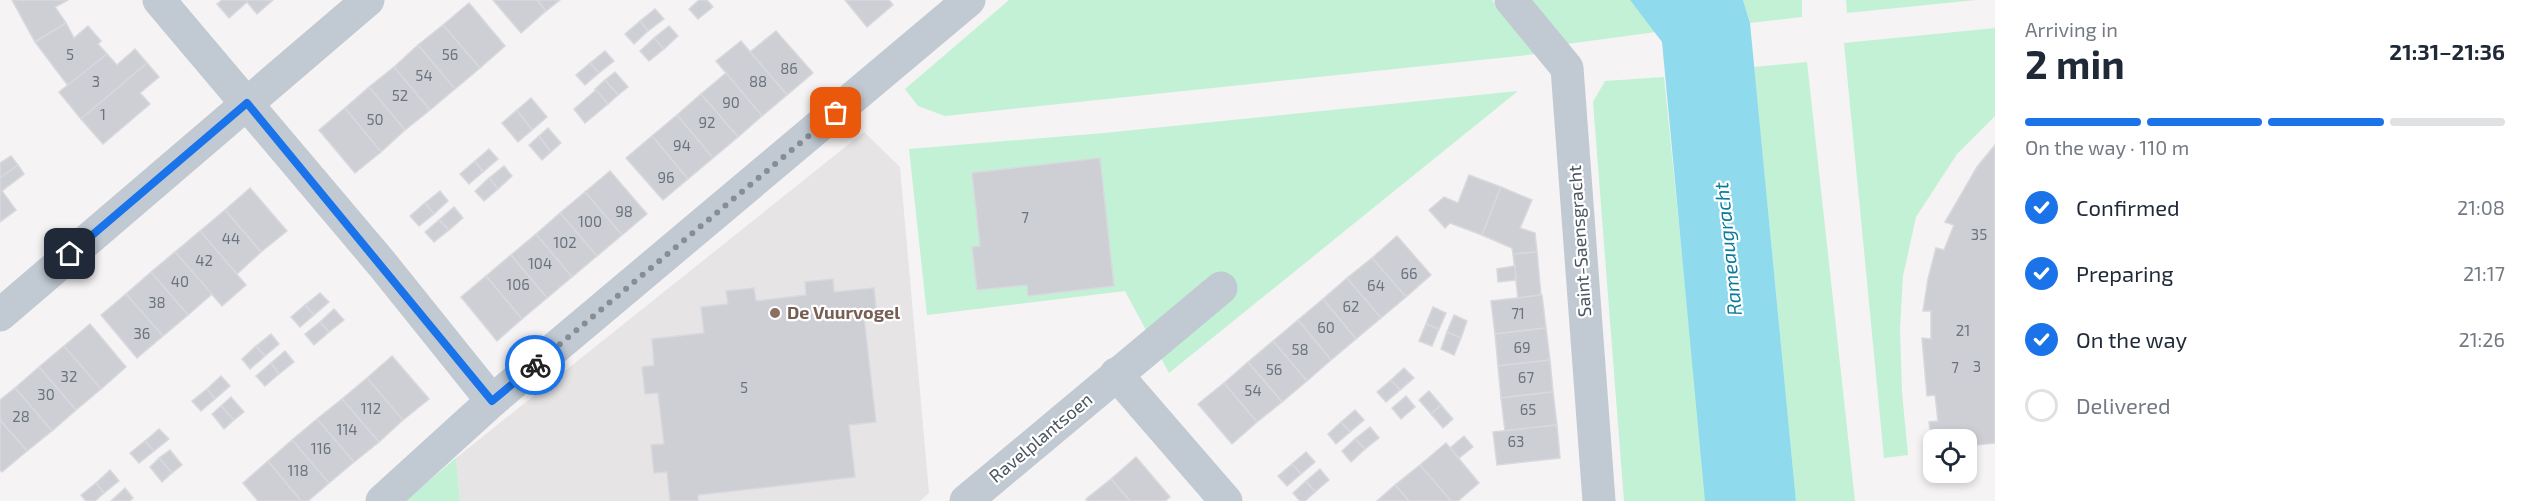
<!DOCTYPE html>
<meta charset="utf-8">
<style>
:root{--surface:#fff;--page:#f6f6f7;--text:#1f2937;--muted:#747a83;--line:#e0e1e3;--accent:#1a73e8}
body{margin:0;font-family:"Exo 2",sans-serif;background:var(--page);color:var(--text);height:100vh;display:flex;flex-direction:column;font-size:22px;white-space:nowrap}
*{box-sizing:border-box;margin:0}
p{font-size:20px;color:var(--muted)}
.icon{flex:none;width:33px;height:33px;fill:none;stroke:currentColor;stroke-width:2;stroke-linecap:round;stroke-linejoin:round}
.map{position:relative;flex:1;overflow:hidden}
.side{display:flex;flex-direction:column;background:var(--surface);width:540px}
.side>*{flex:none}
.tools{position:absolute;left:1923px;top:429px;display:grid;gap:12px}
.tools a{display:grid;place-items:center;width:54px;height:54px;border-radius:12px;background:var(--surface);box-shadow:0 3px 9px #0003;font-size:30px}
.pin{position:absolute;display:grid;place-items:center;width:51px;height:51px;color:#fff;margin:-26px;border-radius:12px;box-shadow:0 3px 9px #0006}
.courier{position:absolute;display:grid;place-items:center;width:60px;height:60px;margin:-30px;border:4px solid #1a73e8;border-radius:50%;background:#fff;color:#222;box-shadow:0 2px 8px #0007}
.summary em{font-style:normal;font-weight:700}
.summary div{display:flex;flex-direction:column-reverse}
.summary{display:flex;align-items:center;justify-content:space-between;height:102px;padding:0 30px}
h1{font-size:39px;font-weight:700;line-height:45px}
.bar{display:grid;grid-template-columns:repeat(4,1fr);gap:9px 6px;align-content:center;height:72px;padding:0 30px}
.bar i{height:8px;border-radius:4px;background:var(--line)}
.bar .on{background:var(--accent)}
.bar p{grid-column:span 4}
ol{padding:0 30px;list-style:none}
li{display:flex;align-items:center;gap:18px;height:66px}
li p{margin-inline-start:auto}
li .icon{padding:6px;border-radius:50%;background:var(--accent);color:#fff;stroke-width:4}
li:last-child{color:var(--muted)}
li i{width:33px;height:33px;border:3px solid var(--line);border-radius:50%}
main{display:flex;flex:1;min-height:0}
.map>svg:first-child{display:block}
.education{fill:#e6e4e5}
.green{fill:#c3f1d5}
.water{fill:#90daee}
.building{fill:#cdcfd5;stroke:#d7d9de;stroke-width:1.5}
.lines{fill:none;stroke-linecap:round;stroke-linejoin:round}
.minor{stroke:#c1cad2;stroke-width:33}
.done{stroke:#868d94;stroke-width:6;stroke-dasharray:0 10.8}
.route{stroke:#1a73e8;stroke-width:8}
.education-dot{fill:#8d6e63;stroke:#fff;stroke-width:2}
.labels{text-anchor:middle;stroke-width:4.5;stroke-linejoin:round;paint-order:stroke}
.number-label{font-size:15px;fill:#6b747e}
.street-label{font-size:18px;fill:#4a5661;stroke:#fff}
.education-label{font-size:18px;font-weight:bold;fill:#785e54;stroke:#fff;text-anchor:start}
.water-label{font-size:20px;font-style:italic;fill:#0c7c9b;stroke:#fff}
</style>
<main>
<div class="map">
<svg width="1995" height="501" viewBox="0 0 1995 501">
<rect width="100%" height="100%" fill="#f5f3f3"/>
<polygon class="education" points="864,132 900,167 929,493 920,501 460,501 456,458"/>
<g class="green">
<polygon points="1009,0 1492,0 1537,54 945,116 918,106 905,89"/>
<polygon points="1531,0 1630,0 1656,32 1567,44"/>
<polygon points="1743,0 1802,0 1802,17 1750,23"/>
<polygon points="1846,0 1976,0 1847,13"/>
<polygon points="1995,28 1995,116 1957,154 1916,217 1903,276 1900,329 1902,392 1908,455 1884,458 1844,43"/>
<polygon points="1807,62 1855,501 1796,501 1754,67"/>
<polygon points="1664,77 1707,501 1624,501 1593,102 1605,81"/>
<polygon points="1518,91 1169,373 1125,291 927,315 909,149 1104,133"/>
<polygon points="456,458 460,501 405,501"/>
</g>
<polygon class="water" points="1630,0 1743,0 1750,23 1796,501 1705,501 1662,42"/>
<g class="building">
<polygon points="12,0 68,0 55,7 66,23 35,42"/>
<polygon points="222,0 273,0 257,14 247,2 229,18 217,4"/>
<polygon points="493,0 537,0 546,11 521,33"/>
<polygon points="537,0 560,0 546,11"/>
<polygon points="699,0 707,0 713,7 698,19 689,9"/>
<polygon points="845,0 889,0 893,5 867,27"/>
<polygon points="469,3 505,46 480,68 443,25"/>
<polygon points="655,9 664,19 648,31 640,21"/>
<polygon points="640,21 648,31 634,44 625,34"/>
<polygon points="66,23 74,38 88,26 101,41 98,44 107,54 69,87 35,42"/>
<polygon points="443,25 480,68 455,89 418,45"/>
<polygon points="669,26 678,36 664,49 654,38"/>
<polygon points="776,31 813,73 787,95 750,52"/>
<polygon points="654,38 664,49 649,61 640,51"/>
<polygon points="741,41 787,95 762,116 716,61"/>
<polygon points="418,45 455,89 430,110 394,67"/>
<polygon points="135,49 147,63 81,119 59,92 107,54 117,65"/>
<polygon points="605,51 614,61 599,73 590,63"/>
<polygon points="147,63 159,77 140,93 150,104 103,144 81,119"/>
<polygon points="590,63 599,73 585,85 576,75"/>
<polygon points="394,67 430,110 405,130 369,87"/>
<polygon points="615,72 628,87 618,95 605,80"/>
<polygon points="726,73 762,116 738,137 701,94"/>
<polygon points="605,80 618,95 608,104 595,89"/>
<polygon points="369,87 405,130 381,152 345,108"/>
<polygon points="596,90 608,104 585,123 574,109"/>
<polygon points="701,94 738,137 713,158 677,115"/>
<polygon points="531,98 547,117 532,130 517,110"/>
<polygon points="345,108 381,152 355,173 319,130"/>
<polygon points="517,110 532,130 518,142 502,123"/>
<polygon points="677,115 713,158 688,179 652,136"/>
<polygon points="548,128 561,143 551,152 539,136"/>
<polygon points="539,136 551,152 542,160 529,145"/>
<polygon points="652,136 688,179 663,200 626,158"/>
<polygon points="1995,145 1995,443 1966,446 1966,440 1934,440 1933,450 1929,422 1938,421 1935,395 1927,396 1922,338 1931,339 1931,311 1923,311 1928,279 1936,248 1944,250 1954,225 1945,222 1977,167"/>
<polygon points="489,149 498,159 483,172 475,161"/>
<polygon points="11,156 18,165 0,178 0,163"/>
<polygon points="1100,158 1114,286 1028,296 1027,285 977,290 972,247 980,246 972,173"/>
<polygon points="475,161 483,172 469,184 460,174"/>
<polygon points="18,165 24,174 2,191 16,210 0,222 0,178"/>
<polygon points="504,166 512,176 498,189 489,178"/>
<polygon points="610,171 647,214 622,235 585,192"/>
<polygon points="1469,175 1501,187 1482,235 1450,223 1445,228 1429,210 1444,197 1458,203"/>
<polygon points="489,178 498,189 484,201 475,191"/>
<polygon points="1501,187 1532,200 1520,228 1535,233 1537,252 1513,254 1512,248 1482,235"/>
<polygon points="250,188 287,231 261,252 225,210"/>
<polygon points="440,191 448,201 434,214 425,203"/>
<polygon points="585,192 622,235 597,256 560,213"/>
<polygon points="425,203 434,214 419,226 410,216"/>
<polygon points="454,207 463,218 449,230 439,220"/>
<polygon points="225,210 261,252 237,274 200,231"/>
<polygon points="560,213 597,256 572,277 536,234"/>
<polygon points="439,220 449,230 434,242 425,232"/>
<polygon points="200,231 246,285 222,306 175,252"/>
<polygon points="536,234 572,277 547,298 511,255"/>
<polygon points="1397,236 1431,275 1406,297 1372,258"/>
<polygon points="175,252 212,294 188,315 151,272"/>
<polygon points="1537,252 1541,295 1518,298 1513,254"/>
<polygon points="511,255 547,298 522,319 486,276"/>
<polygon points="1372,258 1406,297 1381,318 1347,278"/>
<polygon points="1515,266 1516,280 1498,282 1497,269"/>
<polygon points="151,272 188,315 163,336 126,294"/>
<polygon points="486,276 522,319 497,341 461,297"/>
<polygon points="1347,278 1381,318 1356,339 1323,299"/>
<polygon points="833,279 834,292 874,288 877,316 864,317 876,422 849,425 855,477 698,495 698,501 670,501 667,472 654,473 651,445 664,444 658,393 645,394 642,367 654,365 652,339 704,333 701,307 728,304 726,291 754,288 756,301 806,295 805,282"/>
<polygon points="320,293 329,302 314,315 305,305"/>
<polygon points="126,294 163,336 137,358 101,315"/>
<polygon points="1542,295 1546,328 1495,334 1491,301"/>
<polygon points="1323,299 1356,339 1331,360 1298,320"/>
<polygon points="305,305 314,315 300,327 291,317"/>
<polygon points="1433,307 1446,313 1439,329 1426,324"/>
<polygon points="334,309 344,320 329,332 320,322"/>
<polygon points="1454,315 1467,321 1461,338 1447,332"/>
<polygon points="1298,320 1331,360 1307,381 1273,341"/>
<polygon points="320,322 329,332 314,345 305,334"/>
<polygon points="90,324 126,367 101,389 64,346"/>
<polygon points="1426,324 1439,329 1432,346 1419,341"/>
<polygon points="1546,328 1550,360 1498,366 1495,334"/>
<polygon points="1447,332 1461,338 1454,355 1441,349"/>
<polygon points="271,334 279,344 265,356 256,346"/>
<polygon points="1273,341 1307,381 1282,402 1248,362"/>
<polygon points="64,346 101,389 76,410 39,367"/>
<polygon points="256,346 265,356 250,369 242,359"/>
<polygon points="285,351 294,362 279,374 271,363"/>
<polygon points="392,356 429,399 403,420 367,378"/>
<polygon points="1550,360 1553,392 1501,398 1498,366"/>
<polygon points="1248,362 1282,402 1257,422 1224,383"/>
<polygon points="271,363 279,374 265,386 256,376"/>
<polygon points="39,367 76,410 52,431 15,388"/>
<polygon points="1404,368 1414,378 1400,390 1391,380"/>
<polygon points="221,376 230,386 215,399 207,389"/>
<polygon points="367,378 403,420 379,442 342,399"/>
<polygon points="1391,380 1400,390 1386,402 1377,392"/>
<polygon points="1224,383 1257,422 1232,444 1198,404"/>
<polygon points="15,388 52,431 27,451 0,420 0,400"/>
<polygon points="207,389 215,399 201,411 192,401"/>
<polygon points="1429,391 1441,405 1431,414 1419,400"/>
<polygon points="1553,392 1557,425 1505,431 1501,398"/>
<polygon points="1406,396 1415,407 1401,419 1392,408"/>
<polygon points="231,397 244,412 234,420 221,406"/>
<polygon points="342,399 379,442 354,462 317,419"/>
<polygon points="1441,405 1453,419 1443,428 1431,414"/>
<polygon points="221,406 234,420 224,429 212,414"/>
<polygon points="1355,410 1364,420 1350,432 1341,422"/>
<polygon points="317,419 354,462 329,483 292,440"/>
<polygon points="0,420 27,451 2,472 0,470"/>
<polygon points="1341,422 1350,432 1336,444 1328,434"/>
<polygon points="1557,425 1560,458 1497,465 1493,432"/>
<polygon points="1370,427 1379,438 1365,449 1355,439"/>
<polygon points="159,429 169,439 154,451 145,441"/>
<polygon points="1464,436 1473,447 1459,458 1450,448"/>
<polygon points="1355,439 1365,449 1351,462 1342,451"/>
<polygon points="292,440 329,483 308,501 301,501 268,461"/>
<polygon points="145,441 154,451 139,463 130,453"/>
<polygon points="1446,443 1479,483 1458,501 1451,501 1420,465"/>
<polygon points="170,450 182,465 172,473 159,458"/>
<polygon points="1306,452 1315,462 1301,474 1292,464"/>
<polygon points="1136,457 1170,497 1165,501 1130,501 1111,479"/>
<polygon points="159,458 172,473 162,482 150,467"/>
<polygon points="268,461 301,501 258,501 243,483"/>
<polygon points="1292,464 1301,474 1287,486 1278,476"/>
<polygon points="1420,465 1451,501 1409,501 1395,485"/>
<polygon points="1320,469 1329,480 1315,492 1306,481"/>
<polygon points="110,470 119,481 104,493 96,483"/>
<polygon points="1111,479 1130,501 1087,501 1086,499"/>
<polygon points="1306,481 1315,492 1305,501 1300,501 1293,493"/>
<polygon points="96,483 104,493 95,501 86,501 81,495"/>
<polygon points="1395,485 1409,501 1377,501"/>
<polygon points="125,488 133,498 130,501 111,501"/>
</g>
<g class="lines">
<g class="minor">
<polyline points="159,0 382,264 492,401"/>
<polyline points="1511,0 1567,68 1599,501"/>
<polyline points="0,315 368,0"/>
<polyline points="1116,374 1226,501"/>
<polyline points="382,501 492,401 969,0"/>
<polyline points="966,501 1221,288"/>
</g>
</g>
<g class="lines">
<polyline class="done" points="535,365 836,113"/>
<polyline class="route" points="70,254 247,103 492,401 535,365"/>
</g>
<circle class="education-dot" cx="775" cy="313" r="6"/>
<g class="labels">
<g class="number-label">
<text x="70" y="60">5</text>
<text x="450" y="60">56</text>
<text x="789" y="74">86</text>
<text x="424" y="81">54</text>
<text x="96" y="87">3</text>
<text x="758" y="87">88</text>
<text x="400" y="101">52</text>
<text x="731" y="108">90</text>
<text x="103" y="120">1</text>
<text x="375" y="125">50</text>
<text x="707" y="128">92</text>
<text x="682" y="151">94</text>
<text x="666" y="183">96</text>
<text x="624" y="217">98</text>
<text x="1025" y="223">7</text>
<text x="590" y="227">100</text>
<text x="1979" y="240">35</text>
<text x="231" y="244">44</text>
<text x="565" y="248">102</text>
<text x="204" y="266">42</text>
<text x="540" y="269">104</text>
<text x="1409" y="279">66</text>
<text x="180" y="287">40</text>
<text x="518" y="290">106</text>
<text x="1376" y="291">64</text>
<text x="157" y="308">38</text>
<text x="1351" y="312">62</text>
<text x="1518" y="319">71</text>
<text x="1326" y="333">60</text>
<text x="1963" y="336">21</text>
<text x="142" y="339">36</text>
<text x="1522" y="353">69</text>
<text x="1300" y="355">58</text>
<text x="1977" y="372">3</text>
<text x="1955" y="373">7</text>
<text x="1274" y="375">56</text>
<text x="69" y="382">32</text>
<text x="1526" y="383">67</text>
<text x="744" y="393">5</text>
<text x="1253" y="396">54</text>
<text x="46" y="400">30</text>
<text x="371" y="414">112</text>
<text x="1528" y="415">65</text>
<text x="21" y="422">28</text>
<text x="347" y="435">114</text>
<text x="1516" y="447">63</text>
<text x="321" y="454">116</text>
<text x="298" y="476">118</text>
</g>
<g class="street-label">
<text transform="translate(1580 241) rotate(-94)" y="6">Saint-Saensgracht</text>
<text transform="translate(1041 438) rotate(-40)" y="6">Ravelplantsoen</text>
</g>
<g class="education-label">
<text x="787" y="319">De Vuurvogel</text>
</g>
<g class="water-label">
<text transform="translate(1728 249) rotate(-96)" y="7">Rameaugracht</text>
</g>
</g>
</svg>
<div class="tools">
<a><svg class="icon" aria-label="locate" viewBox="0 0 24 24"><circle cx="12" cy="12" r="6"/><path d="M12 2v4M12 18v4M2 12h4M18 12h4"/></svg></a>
</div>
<div class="pin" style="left:836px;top:113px;background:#ea580c"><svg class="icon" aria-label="bag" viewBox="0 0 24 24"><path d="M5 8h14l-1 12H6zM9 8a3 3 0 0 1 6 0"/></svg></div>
<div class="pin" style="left:70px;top:254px;background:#1f2937"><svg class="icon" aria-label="home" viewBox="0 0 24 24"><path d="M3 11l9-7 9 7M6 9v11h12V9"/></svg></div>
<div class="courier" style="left:535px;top:365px"><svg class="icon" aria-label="bike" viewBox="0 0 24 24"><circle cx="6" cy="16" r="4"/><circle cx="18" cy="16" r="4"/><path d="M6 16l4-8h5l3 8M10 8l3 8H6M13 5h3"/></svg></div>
</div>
<section class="side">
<div class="summary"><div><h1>2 min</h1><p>Arriving in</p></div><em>21:31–21:36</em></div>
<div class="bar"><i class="on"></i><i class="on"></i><i class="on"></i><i></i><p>On the way · 110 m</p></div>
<ol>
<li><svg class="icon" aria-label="check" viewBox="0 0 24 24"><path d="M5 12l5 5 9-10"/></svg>Confirmed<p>21:08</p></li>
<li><svg class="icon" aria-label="check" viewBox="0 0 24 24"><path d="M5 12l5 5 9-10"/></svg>Preparing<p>21:17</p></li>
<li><svg class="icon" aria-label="check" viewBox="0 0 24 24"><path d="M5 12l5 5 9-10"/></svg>On the way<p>21:26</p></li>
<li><i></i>Delivered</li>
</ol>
</section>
</main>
